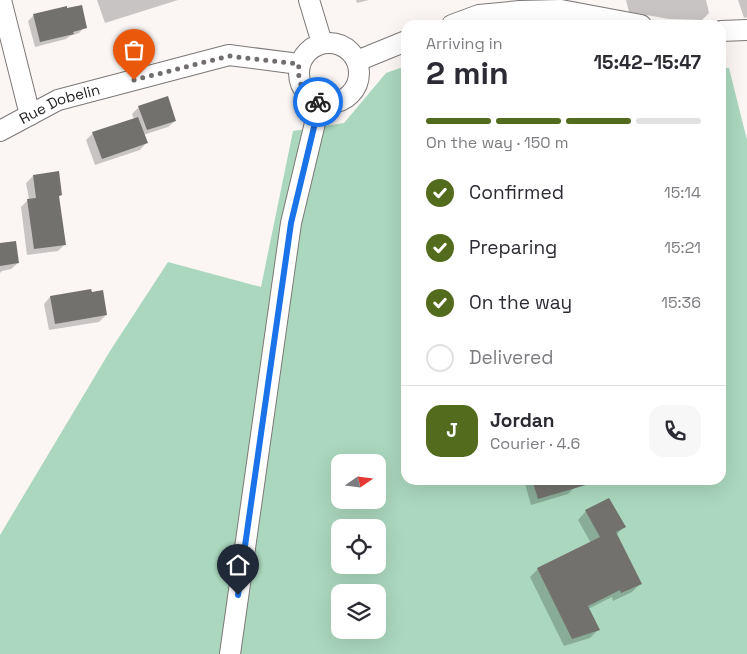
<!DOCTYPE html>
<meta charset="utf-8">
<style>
:root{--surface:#fff;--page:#f7f7f7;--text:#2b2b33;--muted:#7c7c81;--line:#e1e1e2;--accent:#536b1c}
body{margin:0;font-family:"Space Grotesk",sans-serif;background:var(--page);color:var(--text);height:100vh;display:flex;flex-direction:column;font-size:19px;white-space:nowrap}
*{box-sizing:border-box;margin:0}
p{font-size:16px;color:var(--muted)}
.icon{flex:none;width:28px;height:28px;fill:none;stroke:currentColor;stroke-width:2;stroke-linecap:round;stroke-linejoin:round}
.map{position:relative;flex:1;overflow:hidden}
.panel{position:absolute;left:401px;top:20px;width:325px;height:465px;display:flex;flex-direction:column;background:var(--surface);border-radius:15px;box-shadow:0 5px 20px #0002}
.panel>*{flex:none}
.needle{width:32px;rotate:76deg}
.buttons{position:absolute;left:331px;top:454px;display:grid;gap:10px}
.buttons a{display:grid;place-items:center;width:55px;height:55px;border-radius:10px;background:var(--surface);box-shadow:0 5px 20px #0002;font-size:25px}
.pin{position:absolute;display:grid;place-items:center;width:42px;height:42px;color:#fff;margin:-51px -21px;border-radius:50% 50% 50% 0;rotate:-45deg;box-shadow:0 0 5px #0007}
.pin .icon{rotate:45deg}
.courier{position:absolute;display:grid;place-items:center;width:50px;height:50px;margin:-25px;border:4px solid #1a73e8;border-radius:50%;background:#fff;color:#222;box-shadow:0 1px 6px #0007}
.overview em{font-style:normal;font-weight:600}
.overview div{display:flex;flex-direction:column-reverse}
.overview{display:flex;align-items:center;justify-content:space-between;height:85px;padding:0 25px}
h1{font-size:32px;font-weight:600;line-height:38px}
.bar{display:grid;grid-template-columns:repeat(4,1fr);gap:8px 5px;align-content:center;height:60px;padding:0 25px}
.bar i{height:6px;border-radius:4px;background:var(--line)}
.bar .current{background:var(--accent)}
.bar p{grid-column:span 4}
.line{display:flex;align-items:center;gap:12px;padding:0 25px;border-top:1px solid var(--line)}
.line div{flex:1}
.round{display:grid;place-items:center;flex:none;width:52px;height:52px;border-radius:15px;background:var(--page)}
ol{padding:0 25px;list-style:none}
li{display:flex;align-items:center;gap:15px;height:55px}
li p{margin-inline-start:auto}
li .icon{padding:5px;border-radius:50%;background:var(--accent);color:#fff;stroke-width:4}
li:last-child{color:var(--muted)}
li i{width:28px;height:28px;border:2px solid var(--line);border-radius:50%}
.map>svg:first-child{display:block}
.green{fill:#abd7be;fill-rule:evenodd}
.shadow{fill:#0003}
.building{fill:#73716d}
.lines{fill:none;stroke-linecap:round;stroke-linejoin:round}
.street-casing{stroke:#7c7876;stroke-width:22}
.street{stroke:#fff;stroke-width:20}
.done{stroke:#716e6d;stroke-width:5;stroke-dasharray:0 9}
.route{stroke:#1a73e8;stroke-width:6}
.labels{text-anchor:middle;stroke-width:5;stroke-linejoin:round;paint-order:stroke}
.street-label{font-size:15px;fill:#262524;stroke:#fbf6f4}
</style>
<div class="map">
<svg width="747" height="654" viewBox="0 0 747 654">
<rect width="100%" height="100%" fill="#fbf6f4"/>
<path class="green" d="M406,66V480H721V67L729,68L747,140V654H0V535L110,351L168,262L261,287L293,131L344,123L386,73ZM340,462H378V500H340ZM340,528H378V565H340ZM340,592H378V630H340Z"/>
<g class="shadow">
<polygon points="97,0 178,0 105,23"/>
<polygon points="356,0 369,0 357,3"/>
<polygon points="626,0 706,0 709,13 702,20 669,19 629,12"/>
<polygon points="738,0 747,0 747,17 744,18"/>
<polygon points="34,15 85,27 79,33 70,36 66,39 35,47 28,21"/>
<polygon points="139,107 175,121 168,127 143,135 146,143 140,150 95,165 86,140 93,133 134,119 132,114"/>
<polygon points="33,176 61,195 58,197 65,244 58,251 27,255 21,207 29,199 26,183"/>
<polygon points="0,244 18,263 11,269 2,271 0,273"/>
<polygon points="50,297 106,315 99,322 49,330 44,304"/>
<polygon points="524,480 573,480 575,487 568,494 531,505"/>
<polygon points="609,499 624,527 616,535 640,584 632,592 613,601 612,597 588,609 598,630 590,638 564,646 530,577 538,569 591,543 578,520 586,511"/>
</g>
<g class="building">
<polygon points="82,5 87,28 73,32 74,34 40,42 33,14 67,6 67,8"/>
<polygon points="168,96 176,121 147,130 138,106"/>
<polygon points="138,117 148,143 102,159 92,132"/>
<polygon points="59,171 62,195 59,196 66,245 34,249 27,199 36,198 33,175"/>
<polygon points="16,241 19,263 0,266 0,243"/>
<polygon points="91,289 92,292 103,290 107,315 55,324 50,296"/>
<polygon points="532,480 585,480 586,485 538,499"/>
<polygon points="609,498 626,527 616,532 642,584 621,593 620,590 588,606 600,630 572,639 537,568 600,537 585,510"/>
</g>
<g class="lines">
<defs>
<g id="street">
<polyline points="1,0 30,115"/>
<polyline points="309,0 322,43"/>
<polyline points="452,25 479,15 520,11 561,10 641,25"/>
<polyline points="721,31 747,30"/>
<circle cx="329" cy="73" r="30"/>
<polyline points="357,61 406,41"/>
<path id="s1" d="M0,131L58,100L229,55L299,64"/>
<polyline points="230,654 291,223 320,102"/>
</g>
</defs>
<use href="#street" class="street-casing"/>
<use href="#street" class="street"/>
</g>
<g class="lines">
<path class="done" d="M134,80L229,56L299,64C297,82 302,93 318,102"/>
<polyline class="route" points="238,595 291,223 320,102 318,102"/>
</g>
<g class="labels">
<g class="street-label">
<text dy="5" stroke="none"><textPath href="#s1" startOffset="66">Rue Dobelin</textPath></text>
</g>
</g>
</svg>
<div class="buttons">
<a><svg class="needle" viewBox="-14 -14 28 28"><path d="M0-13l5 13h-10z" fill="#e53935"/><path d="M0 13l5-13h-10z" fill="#7c7c81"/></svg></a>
<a><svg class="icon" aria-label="locate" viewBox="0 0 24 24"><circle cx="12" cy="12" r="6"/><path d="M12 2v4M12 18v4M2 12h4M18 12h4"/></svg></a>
<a><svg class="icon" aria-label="layers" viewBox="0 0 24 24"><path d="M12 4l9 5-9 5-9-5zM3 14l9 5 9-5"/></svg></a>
</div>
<div class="pin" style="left:134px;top:80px;background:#ea580c"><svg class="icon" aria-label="bag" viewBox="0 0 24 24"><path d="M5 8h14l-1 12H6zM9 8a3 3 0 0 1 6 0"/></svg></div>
<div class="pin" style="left:238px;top:595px;background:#1f2937"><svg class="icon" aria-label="home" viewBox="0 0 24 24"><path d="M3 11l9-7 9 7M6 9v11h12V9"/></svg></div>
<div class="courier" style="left:318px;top:102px"><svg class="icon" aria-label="bike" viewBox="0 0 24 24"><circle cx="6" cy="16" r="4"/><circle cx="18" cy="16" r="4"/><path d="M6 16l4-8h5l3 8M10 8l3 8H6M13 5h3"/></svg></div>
<section class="panel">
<div class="overview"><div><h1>2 min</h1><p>Arriving in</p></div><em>15:42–15:47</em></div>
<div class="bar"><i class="current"></i><i class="current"></i><i class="current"></i><i></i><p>On the way · 150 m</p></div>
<ol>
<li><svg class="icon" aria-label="check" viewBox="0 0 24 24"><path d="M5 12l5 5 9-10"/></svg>Confirmed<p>15:14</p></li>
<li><svg class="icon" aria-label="check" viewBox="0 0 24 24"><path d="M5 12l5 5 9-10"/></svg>Preparing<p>15:21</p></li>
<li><svg class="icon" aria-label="check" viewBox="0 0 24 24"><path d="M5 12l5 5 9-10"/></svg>On the way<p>15:36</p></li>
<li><i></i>Delivered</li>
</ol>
<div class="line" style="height:90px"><b class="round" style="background:var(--accent);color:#fff">J</b><div><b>Jordan</b><p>Courier · 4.6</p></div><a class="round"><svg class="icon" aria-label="phone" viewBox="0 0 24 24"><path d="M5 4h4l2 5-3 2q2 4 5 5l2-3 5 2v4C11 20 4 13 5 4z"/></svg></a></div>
</section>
</div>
